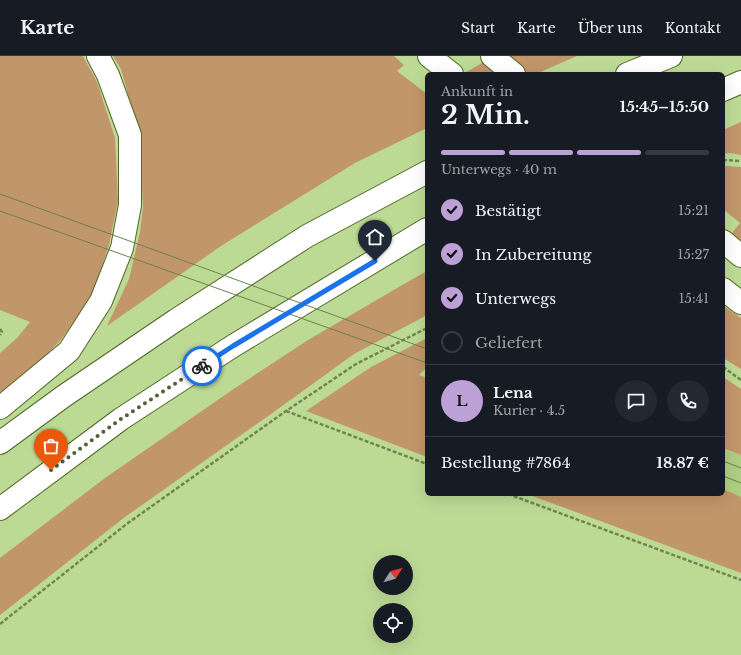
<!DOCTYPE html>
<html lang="de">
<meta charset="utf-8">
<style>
:root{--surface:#171b24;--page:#242831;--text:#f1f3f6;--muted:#9ea1a6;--line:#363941;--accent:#bca0d6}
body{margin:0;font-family:"Libre Baskerville",serif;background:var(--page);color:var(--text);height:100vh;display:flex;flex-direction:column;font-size:15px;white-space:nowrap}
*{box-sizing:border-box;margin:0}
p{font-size:13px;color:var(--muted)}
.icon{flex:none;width:22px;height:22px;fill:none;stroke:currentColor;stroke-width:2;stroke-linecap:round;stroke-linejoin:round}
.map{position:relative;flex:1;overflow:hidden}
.panel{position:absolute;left:425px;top:16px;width:300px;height:424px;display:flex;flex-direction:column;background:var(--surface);border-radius:6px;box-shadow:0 4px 16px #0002}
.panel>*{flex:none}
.needle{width:26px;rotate:53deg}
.controls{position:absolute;left:373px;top:499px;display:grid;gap:8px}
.controls a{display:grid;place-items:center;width:40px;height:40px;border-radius:50%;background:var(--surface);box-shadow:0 4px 16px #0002;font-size:20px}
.pin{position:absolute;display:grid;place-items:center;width:34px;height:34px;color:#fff;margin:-41px -17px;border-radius:50% 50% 50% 0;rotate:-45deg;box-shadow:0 0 4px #0007}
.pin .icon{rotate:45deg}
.courier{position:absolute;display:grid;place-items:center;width:40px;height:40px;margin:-20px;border:3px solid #1a73e8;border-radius:50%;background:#fff;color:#222;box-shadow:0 1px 5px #0007}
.headline em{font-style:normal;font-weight:700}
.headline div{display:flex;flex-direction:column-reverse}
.headline{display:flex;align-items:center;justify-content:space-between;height:68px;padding:0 16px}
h1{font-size:26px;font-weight:700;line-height:30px}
.bar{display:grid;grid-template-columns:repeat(4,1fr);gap:6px 4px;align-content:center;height:48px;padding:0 16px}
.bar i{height:5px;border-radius:3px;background:var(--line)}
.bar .selected{background:var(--accent)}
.bar p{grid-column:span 4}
.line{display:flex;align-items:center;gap:10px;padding:0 16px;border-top:1px solid var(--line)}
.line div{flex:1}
.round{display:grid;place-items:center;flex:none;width:42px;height:42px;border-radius:21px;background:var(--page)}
ol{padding:0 16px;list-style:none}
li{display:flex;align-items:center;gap:12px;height:44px}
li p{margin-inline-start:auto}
li .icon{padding:4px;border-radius:50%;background:var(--accent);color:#111;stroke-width:4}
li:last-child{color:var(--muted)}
li i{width:22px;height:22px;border:2px solid var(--line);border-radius:50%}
header{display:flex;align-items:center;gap:24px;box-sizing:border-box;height:56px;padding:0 20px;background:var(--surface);border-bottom:1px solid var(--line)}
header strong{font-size:19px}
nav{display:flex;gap:22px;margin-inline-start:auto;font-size:14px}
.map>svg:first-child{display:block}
.built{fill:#afce82}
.green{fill:#c1966a}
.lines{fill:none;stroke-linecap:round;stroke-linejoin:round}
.motorway-casing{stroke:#506827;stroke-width:24}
.path{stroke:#718553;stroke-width:2.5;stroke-dasharray:4 2;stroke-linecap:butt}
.motorway{stroke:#fff;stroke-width:22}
.tram{stroke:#6d8150;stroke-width:1}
.done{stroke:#506037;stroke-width:4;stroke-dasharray:0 7.2}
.route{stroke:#1a73e8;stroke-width:5}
</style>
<header>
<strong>Karte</strong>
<nav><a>Start</a><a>Karte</a><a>Über uns</a><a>Kontakt</a></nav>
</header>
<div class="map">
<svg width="741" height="599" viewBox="0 0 741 599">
<rect width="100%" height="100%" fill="#bdda95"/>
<polygon class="built" points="723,392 741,399 741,441 723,433"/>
<g class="green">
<polygon points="0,0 83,0 97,26 115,82 118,145 109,189 92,241 60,285 21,324 0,342 0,297 17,282 30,266 0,254"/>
<polygon points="113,0 394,0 404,9 397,15 427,38 427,72 355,107 221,190 107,270 129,223 140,176 143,151 139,78 121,13"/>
<polygon points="494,0 577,0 536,18 463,18"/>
<polygon points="741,66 741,99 730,97 723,98 723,74"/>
<polygon points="723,110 741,111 741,185 732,177 740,167 723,153"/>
<polygon points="427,215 427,259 354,298 271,358 125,461 0,559 0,502 105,422 235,332 308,284 404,228"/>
<polygon points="723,250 741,262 741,313 723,302"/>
<polygon points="427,282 427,311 419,319 427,322 427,401 306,355 371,311"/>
<polygon points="723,321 741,333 741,399 723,392"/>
<polygon points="723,433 741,441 741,517 527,438 723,438"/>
</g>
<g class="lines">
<defs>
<g id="motorway">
<polyline points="429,0 452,18"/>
<polyline points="492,0 514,18"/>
<polyline points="627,18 671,0"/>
<polyline points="723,34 741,26"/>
<polyline points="723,185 741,200"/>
<polyline points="723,233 741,247"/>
<polyline points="0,352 69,295 101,245 122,192 130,149 130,79 108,19 98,0"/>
<polyline points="0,387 64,340 176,264 307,180 427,116"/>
<polyline points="0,453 121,363 233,290 427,173"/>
</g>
</defs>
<use href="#motorway" class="motorway-casing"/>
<g class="path">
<polyline points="723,104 741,105"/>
<polyline points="0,273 2,276 0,279"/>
<polyline points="723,311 741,324"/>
<polyline points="286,355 427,408"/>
<polyline points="508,438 741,524"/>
<polyline points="0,568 128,467 286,355 356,308 427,272"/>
</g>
<use href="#motorway" class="motorway"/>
<g class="tram">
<polyline points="0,138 427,293"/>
<polyline points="0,155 427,307"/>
<polyline points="723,405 741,412"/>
<polyline points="723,420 741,427"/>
</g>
</g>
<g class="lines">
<polyline class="done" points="51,414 121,363 202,310"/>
<polyline class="route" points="202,310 233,290 375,205"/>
</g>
</svg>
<div class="controls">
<a><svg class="needle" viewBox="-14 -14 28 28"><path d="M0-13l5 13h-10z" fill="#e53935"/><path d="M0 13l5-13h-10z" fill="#9ea1a6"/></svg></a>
<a><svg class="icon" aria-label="locate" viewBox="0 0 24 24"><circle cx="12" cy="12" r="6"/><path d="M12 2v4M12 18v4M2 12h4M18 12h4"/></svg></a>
</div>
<div class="pin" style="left:51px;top:414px;background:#ea580c"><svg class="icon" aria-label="bag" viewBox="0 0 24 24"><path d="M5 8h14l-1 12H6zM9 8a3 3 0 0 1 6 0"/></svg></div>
<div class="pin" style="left:375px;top:205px;background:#1f2937"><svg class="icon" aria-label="home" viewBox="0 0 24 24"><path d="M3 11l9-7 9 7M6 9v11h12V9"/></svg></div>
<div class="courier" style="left:202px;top:310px"><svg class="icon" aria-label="bike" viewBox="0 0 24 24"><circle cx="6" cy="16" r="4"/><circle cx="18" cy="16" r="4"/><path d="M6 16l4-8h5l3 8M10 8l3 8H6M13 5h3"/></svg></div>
<section class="panel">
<div class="headline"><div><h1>2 Min.</h1><p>Ankunft in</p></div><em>15:45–15:50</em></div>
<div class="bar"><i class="selected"></i><i class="selected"></i><i class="selected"></i><i></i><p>Unterwegs · 40 m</p></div>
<ol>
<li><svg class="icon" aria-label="check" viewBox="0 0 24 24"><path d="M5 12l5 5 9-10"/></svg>Bestätigt<p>15:21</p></li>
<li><svg class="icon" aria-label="check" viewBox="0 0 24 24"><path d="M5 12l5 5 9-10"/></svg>In Zubereitung<p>15:27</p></li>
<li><svg class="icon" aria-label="check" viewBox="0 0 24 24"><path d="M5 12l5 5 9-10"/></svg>Unterwegs<p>15:41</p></li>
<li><i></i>Geliefert</li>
</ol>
<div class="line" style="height:72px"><b class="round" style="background:var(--accent);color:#111">L</b><div><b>Lena</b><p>Kurier · 4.5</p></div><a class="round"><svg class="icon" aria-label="chat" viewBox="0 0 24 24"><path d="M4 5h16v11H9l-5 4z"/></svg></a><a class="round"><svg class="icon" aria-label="phone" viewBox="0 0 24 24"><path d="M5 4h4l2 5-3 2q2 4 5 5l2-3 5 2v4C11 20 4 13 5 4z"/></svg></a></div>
<div class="line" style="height:52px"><div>Bestellung #7864</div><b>18.87 €</b></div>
</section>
</div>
